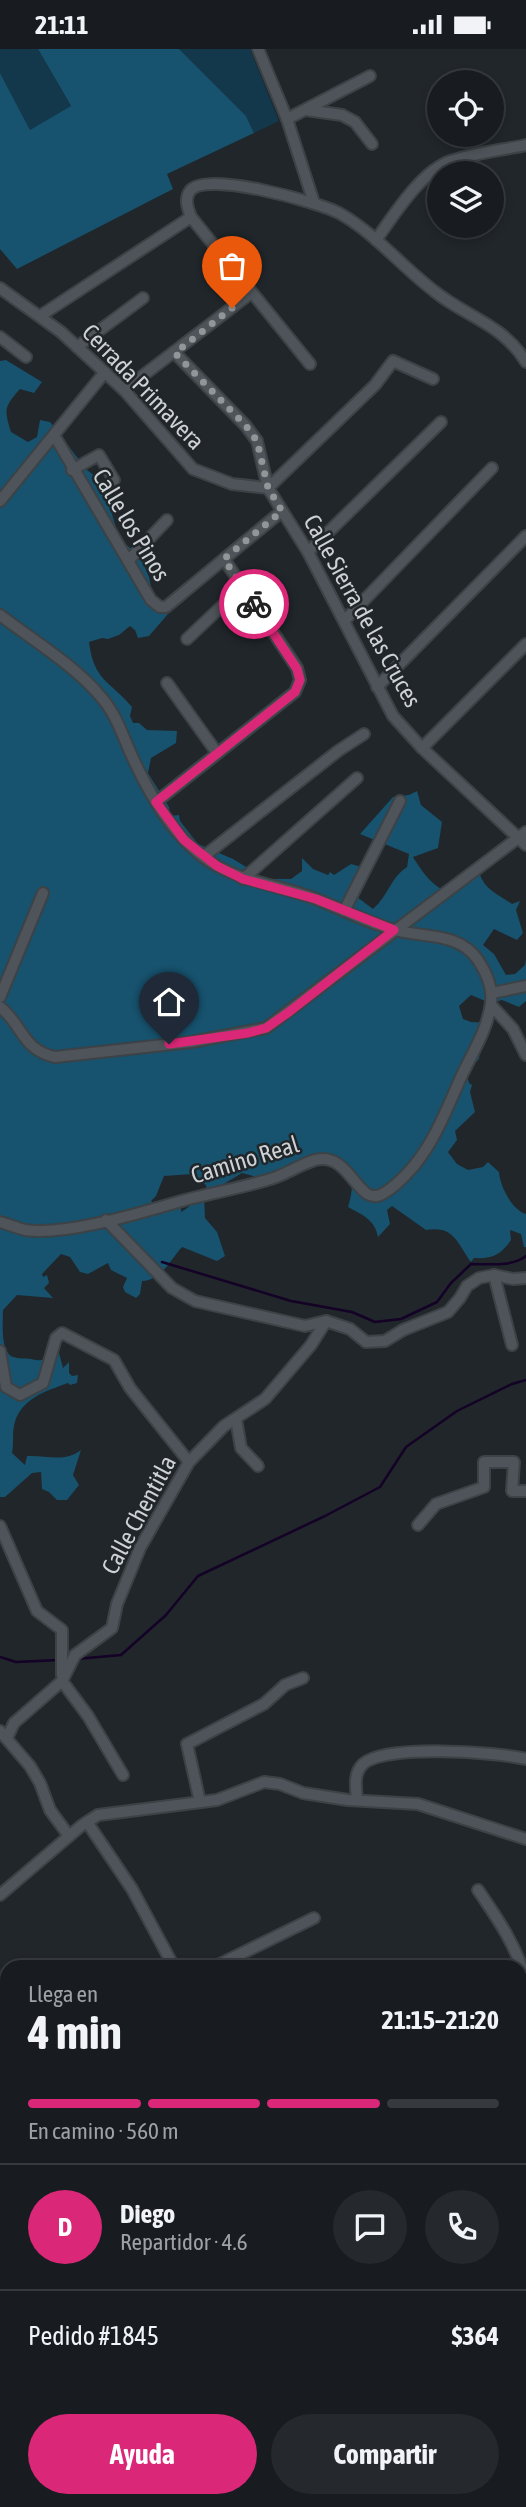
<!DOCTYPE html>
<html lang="es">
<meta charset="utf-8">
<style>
:root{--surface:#181c20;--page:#25292d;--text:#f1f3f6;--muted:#9fa1a5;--line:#363a3e;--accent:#db2777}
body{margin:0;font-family:"Asap Condensed",sans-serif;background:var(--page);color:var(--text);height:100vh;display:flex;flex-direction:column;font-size:26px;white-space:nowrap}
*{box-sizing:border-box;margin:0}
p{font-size:23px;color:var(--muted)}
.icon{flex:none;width:38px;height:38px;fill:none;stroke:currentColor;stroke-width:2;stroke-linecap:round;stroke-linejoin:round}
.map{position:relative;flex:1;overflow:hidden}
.drawer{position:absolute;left:0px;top:1911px;width:527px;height:548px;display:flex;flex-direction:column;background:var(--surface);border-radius:21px 21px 0 0;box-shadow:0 4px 10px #0003,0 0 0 2px var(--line)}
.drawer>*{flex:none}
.buttons{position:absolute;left:427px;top:21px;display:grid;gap:14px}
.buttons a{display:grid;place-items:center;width:77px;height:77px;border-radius:50%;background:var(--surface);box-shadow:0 4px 10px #0003,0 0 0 2px var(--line);font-size:35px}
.pin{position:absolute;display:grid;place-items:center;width:60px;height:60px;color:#fff;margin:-72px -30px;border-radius:50% 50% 50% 0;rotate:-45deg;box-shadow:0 0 7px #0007}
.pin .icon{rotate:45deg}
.courier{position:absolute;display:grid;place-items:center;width:70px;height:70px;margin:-35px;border:5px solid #db2777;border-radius:50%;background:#fff;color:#222;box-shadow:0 2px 9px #0007}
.headline em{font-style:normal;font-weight:700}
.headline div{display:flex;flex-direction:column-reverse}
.headline{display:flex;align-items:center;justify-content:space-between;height:119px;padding:0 28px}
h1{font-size:46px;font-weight:700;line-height:52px}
.bar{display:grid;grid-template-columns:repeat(4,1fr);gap:10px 7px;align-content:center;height:84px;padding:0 28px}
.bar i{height:9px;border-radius:5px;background:var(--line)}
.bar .on{background:var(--accent)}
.bar p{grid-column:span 4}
.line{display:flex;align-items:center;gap:18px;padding:0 28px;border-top:2px solid var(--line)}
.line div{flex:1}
.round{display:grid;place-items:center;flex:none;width:74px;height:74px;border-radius:37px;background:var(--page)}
.action{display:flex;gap:14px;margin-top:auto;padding:14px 28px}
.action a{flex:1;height:80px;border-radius:42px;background:var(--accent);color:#fff;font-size:28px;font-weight:700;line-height:80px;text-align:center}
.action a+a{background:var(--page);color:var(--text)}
.status{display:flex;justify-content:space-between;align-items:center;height:49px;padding:0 35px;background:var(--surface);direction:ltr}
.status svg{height:19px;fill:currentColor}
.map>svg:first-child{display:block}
.green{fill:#13384c}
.forest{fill:#17526e}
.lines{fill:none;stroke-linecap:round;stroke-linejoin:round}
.stream{stroke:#140227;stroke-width:2.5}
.minor-casing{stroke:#3c4245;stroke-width:14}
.minor{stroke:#4e5459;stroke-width:10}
.done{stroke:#919699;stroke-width:7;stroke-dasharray:0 12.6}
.route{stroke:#db2777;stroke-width:9}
.labels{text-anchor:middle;stroke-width:5;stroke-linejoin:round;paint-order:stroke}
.street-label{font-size:24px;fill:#ced2d5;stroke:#20262a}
</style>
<div class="status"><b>21:11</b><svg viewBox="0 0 49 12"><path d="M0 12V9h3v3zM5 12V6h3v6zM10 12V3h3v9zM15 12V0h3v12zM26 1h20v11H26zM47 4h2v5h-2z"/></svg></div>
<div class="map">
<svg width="526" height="2458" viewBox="0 0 526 2458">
<rect width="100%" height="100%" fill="#20262a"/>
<g class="green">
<polygon points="0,0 38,0 71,58 30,81 0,24"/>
<polygon points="179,0 250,0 279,72 254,84 246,67"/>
</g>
<g class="forest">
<polygon points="38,0 179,0 246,67 254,84 167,125 173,140 17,220 0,200 0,24 30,81 71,57"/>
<path d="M6,311L42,333L34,344L20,340C4,358 4,360 11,383L28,393L37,388L40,371L50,373L87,421L95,427L98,436L106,445L117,482L124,494L140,507L149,528L154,551L168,565L149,587L138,589L135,581L130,577L119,586L108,590L102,589L89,593C94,632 109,631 132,658L130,667L133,674H139L147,681L177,682L176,694L151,709L148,724L169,758L170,767L179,766L180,772L198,795L233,810L266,830H291L302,822V809L313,820L328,826L330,823L334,826L351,815L358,817L365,823L353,845L373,860C389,846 390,829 407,818L409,805L360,785L393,748L409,746L417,742L421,756L442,773L438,799L413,808C423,824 443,855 465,837C470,833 475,825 479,820C481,839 498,845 512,855L520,852L516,861L523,884L517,891L494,880L483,896L494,905L506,926L515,925L525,916L526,910V952L519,958L502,951L490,954L471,946L459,957L463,970L471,973L488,974L484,996L480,1000L479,1010L466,1023L469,1034L472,1036L470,1043L475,1063L455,1082L457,1091L448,1103L457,1115L468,1121L483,1118L488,1113L499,1123C500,1137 512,1161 526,1165V1198H524L521,1185L510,1181L511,1191C501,1206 492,1210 474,1209L471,1213C457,1194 454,1176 426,1181L392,1157L387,1161L390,1175L378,1188C375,1171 363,1166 348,1158C353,1142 354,1127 347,1113L326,1110L261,1129L242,1124L207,1145L206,1136L193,1125L164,1127L156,1147L151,1152L163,1161H173L177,1155L181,1158V1163C190,1158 195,1151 204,1146L205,1169L217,1183L225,1207L217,1212L182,1198C170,1211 162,1231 142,1232L140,1245L136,1249L125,1243L123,1238L127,1229L111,1221L108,1214L88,1225L80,1223L70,1208L61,1205L42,1225L43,1228L47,1226L49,1234L44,1239L53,1249L17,1246L3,1261C3,1273 0,1303 13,1308C19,1310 25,1309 31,1310C43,1313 46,1311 53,1300L59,1304L63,1319L69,1313V1324L72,1327L78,1326L77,1334L70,1336L68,1334C46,1342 19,1350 14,1377C12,1386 14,1395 12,1404L25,1416L27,1407C47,1406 64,1414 81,1401L73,1426L79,1436L67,1451H57L49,1443L42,1440L41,1423L32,1424L5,1448H0V312Z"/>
</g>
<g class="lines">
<g class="stream">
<path d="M162,1213L291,1252L352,1263L375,1273L401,1270L437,1253L451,1234L471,1215C488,1215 513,1218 526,1207"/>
<polyline points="0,1608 16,1613 59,1611"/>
<polyline points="76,1610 121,1606 166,1566 198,1527 325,1467 380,1438 406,1398 457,1362 512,1335 526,1331"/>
</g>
<defs>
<g id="minor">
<polyline points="258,0 287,70 314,154"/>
<polyline points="306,61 342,66 355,73 372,95"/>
<polyline points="287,70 370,27"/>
<polyline points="191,168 310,315"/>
<path d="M376,191C394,166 421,122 451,112C474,104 502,101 526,96"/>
<polyline points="0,239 61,283 124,341 193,420 232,435 268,439 375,336 393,312 433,330"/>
<path d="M40,267L191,168C188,160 184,150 190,142C204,121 318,153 339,164C375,184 401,217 434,242C466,268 503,275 526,313"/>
<polyline points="0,288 26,308"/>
<polyline points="77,298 143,249"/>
<polyline points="175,304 246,377 257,392 268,439 308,503 393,667 422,699 526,796"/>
<polyline points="124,341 251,244"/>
<polyline points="54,386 151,551 160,558 166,558 282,462"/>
<polyline points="72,421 99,406 114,431"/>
<polyline points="0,452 105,323"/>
<polyline points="308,503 441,373"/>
<polyline points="128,512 167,471"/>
<path d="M0,566C31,590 77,618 101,648C116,665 122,685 131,705C150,747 176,794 217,817C248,834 283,837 316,850C342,860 368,874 395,881C424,889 459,883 478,911C486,923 493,939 491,954C488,979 473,1003 462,1026C448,1057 435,1092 413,1118C406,1126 393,1139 384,1144C357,1161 352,1102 315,1111C298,1116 284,1127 267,1131C240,1139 212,1144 185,1151C143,1163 67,1187 25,1181C17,1179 8,1175 0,1173"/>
<polyline points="345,571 492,419"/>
<polyline points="187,590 242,538"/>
<polyline points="167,634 217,704"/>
<polyline points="377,638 526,487"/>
<polyline points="422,699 526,595"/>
<polyline points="156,753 295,643 300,631 297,619 224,510"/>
<polyline points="203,808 338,702 364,685"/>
<polyline points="243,830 357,729"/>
<polyline points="344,862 400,752"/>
<polyline points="492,944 526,937"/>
<polyline points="0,948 43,844"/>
<polyline points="491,956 513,980 526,1006"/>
<path d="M0,958C23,976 22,1001 55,1008L191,993L266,979L526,783"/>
<polyline points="106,1171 172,1239 195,1252 305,1277 326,1272 350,1280 366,1293 385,1292 403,1281 448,1263 460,1249 467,1237 479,1229 494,1226 513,1230 526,1229"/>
<polyline points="494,1226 512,1296"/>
<polyline points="0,1302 6,1338 20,1346 43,1334 56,1289 62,1284 114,1311 130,1339 189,1413"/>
<polyline points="236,1370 241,1399 258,1417"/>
<polyline points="418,1476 436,1455 484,1438 484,1413 514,1413 512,1442 526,1442"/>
<polyline points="0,1477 37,1562 62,1581 62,1626"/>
<polyline points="62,1632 88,1667 123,1726"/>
<polyline points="0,1682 30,1717 40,1734 50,1761 69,1787"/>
<polyline points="7,1689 14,1674 62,1632 75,1606 112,1579 117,1555 140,1499 189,1413 224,1377 265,1350 311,1296 326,1272"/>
<path d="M357,1751C356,1739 353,1725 363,1715C385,1695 497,1703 526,1710"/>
<polyline points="200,1753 187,1695 264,1655 285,1636 303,1629"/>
<polyline points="87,1773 132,1840 174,1918"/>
<path d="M478,1841C498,1870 517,1898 526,1932"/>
<polyline points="0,1846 81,1777 98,1766 217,1751 264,1733 280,1735 303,1744 348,1751 418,1755 526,1790"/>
<polyline points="214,1918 314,1869"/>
<polyline points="0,1988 7,1984"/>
<polyline points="520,1997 526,1994"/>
<polyline points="0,2049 7,2060"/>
<polyline points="0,2156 7,2165"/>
<polyline points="520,2179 526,2187"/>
<polyline points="520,2350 526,2349"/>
<polyline points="0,2374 7,2385"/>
<polyline points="0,2412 7,2408"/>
<polyline points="219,2452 232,2458"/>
<polyline points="300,2452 301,2458"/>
<polyline points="429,2452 429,2458"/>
<polyline points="500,2452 501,2458"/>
<polyline points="104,2454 109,2453 122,2458"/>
</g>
</defs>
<use href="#minor" class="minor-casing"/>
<use href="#minor" class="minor"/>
</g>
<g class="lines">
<polyline class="done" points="232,259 175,304 246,377 257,392 268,439 282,462 224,510 254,555"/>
<polyline class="route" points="169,995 248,984 266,979 289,963 394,881 316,850 243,830 217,817 184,791 156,753 295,643 300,631 297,620 254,555"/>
</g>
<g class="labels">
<g class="street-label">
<text transform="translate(143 338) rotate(46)" y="8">Cerrada Primavera</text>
<text transform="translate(131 476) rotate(59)" y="8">Calle los Pinos</text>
<text transform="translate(362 562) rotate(61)" y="8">Calle Sierra de las Cruces</text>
<text transform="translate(245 1111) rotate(-17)" y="8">Camino Real</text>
<text transform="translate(139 1466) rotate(-62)" y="8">Calle Chentitla</text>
</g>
</g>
</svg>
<div class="buttons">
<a><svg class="icon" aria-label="locate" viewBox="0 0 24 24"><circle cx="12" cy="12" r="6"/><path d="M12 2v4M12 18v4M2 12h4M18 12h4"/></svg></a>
<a><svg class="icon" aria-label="layers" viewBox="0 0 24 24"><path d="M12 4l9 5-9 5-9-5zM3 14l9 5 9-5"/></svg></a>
</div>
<div class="pin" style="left:232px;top:259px;background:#ea580c"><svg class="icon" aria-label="bag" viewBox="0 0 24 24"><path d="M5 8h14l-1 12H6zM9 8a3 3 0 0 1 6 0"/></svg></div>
<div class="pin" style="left:169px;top:995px;background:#1f2937"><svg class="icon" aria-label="home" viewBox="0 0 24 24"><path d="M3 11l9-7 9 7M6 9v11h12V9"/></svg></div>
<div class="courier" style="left:254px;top:555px"><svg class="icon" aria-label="bike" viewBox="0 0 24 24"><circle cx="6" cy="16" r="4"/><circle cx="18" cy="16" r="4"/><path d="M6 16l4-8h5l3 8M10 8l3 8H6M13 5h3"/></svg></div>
<section class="drawer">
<div class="headline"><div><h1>4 min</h1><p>Llega en</p></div><em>21:15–21:20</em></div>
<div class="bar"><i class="on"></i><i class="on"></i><i class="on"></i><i></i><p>En camino · 560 m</p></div>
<div class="line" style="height:126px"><b class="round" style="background:var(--accent);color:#fff">D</b><div><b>Diego</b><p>Repartidor · 4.6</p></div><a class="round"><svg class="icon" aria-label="chat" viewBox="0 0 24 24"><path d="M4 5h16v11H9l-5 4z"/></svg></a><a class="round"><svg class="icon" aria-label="phone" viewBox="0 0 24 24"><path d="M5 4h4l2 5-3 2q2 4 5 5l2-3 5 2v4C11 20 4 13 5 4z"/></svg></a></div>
<div class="line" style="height:91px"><div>Pedido #1845</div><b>$364</b></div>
<div class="action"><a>Ayuda</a><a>Compartir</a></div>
</section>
</div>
